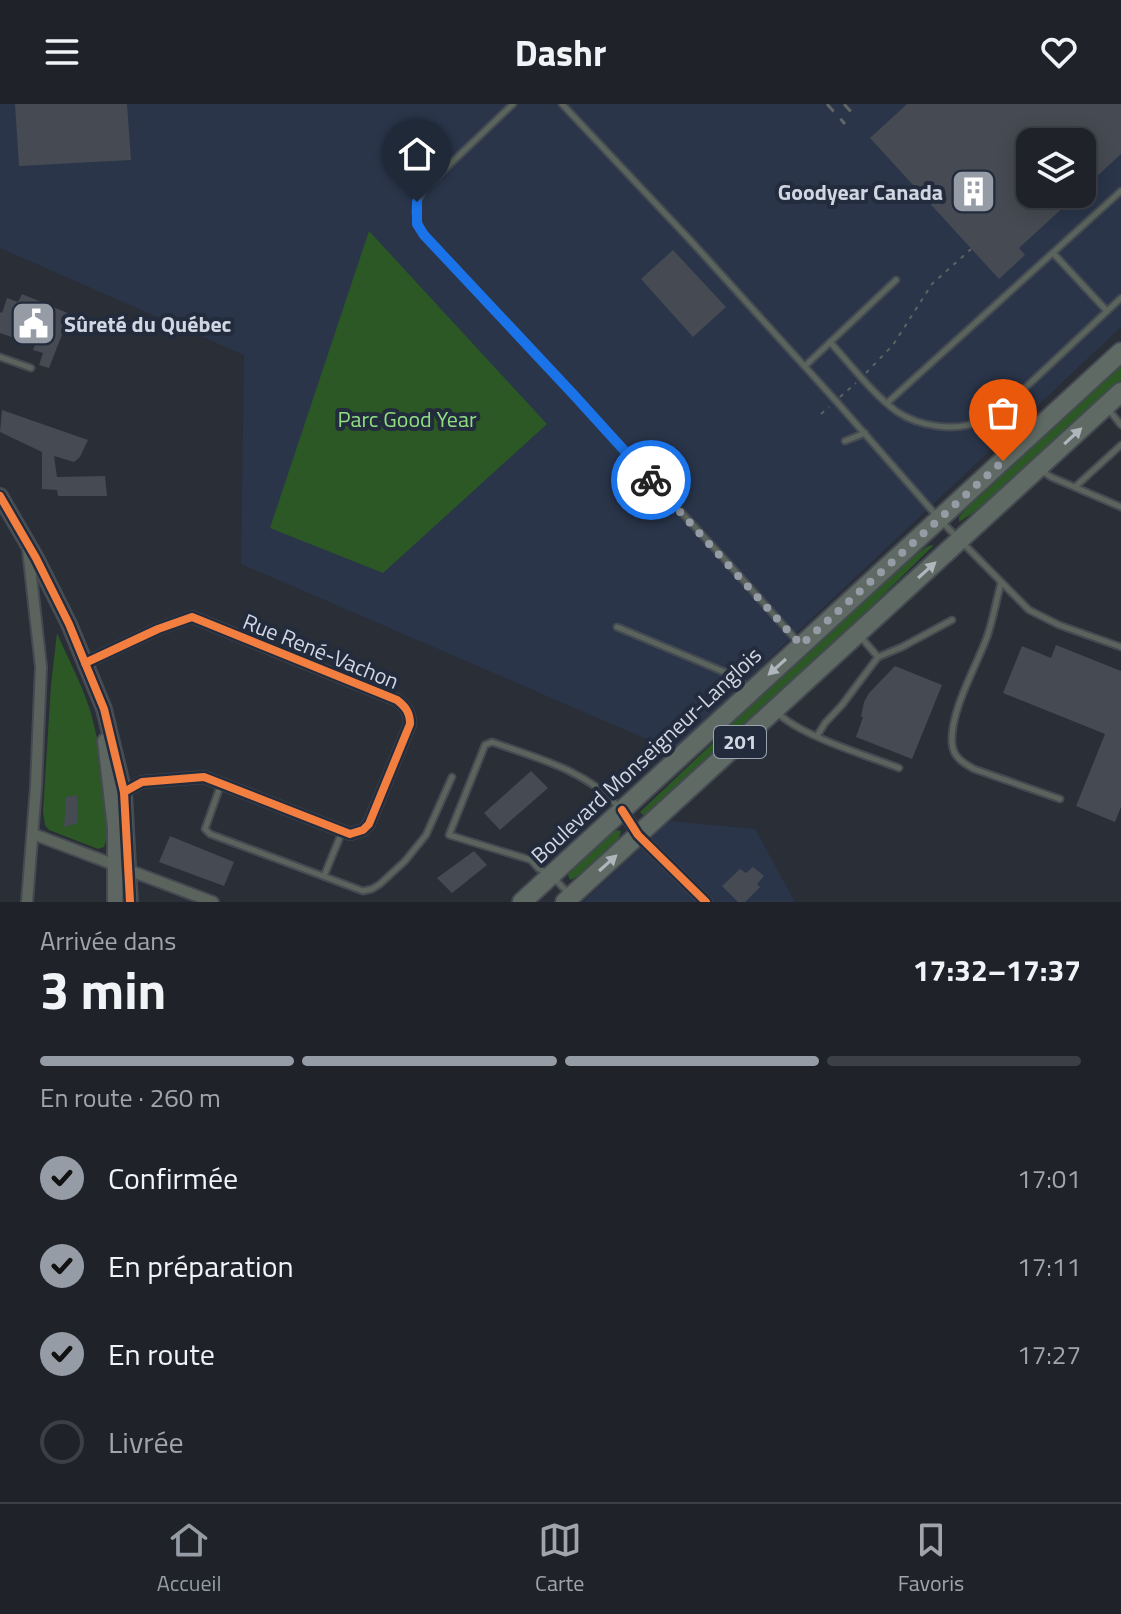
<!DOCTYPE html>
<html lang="fr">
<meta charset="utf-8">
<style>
:root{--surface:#1f2229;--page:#2c2f35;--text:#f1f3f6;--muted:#a1a4a8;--line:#3c3f46;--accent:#969ca6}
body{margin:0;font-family:"Titillium Web",sans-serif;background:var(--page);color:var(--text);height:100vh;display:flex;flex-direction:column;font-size:30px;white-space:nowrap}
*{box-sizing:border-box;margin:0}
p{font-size:26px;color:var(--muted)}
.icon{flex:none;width:44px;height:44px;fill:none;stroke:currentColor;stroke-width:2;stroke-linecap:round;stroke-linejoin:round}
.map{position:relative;height:798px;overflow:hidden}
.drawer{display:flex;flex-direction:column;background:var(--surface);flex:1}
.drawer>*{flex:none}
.fabs{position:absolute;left:1016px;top:24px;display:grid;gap:16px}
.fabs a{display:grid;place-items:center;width:80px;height:80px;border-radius:16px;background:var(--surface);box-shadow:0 4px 20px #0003,0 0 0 2px var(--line);font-size:40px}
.pin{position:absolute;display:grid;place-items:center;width:68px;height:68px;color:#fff;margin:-82px -34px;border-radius:50% 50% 50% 0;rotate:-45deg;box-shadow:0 0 8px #0007}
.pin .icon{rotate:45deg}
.courier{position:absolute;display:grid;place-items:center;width:80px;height:80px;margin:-40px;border:6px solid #1a73e8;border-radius:50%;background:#fff;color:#222;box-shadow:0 2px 10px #0007}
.headline em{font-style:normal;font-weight:700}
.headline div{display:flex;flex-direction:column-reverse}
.headline{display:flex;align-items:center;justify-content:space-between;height:136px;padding:0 40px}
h1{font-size:52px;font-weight:700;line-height:60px}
.bar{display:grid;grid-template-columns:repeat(4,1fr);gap:12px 8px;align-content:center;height:96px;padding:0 40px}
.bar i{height:10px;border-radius:6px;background:var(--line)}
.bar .current{background:var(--accent)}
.bar p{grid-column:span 4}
ol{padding:0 40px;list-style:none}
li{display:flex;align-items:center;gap:24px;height:88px}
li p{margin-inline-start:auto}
li .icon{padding:8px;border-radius:50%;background:var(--accent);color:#111;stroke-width:4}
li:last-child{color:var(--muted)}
li i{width:44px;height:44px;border:4px solid var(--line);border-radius:50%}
header{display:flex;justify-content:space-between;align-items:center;height:104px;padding:0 40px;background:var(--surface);font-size:36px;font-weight:700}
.menu{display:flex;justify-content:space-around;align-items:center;height:112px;border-top:2px solid var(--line);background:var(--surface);font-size:22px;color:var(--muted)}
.menu a{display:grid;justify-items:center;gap:4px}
.menu .current{color:var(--accent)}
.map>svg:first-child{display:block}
.built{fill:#2a354a;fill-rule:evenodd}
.green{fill:#2b5825}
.building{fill:#464a52}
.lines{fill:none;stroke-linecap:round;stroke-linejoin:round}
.lane-casing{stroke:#454a52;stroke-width:9}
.street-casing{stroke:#454a52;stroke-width:14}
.secondary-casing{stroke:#454a52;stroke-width:18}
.highway-casing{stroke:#454a52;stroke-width:22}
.path{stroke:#5d6361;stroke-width:2;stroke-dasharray:4 6;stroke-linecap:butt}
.lane{stroke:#5b645c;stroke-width:5}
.street{stroke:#5b645c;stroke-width:10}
.secondary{stroke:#5d6660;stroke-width:14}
.highway{stroke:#606a65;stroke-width:18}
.rail{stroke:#606565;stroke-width:3;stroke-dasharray:10 10;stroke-linecap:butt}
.cycleway-casing{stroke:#232c3d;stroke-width:13}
.cycleway{stroke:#f27e40;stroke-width:8}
.oneway{fill:#afb6bc}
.done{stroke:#969ca6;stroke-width:8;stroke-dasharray:0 14.4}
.route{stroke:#1a73e8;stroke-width:10}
.labels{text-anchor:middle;stroke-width:8;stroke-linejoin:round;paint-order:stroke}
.shield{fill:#232c3d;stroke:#9da4b0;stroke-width:2}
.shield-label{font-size:20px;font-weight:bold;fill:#d1d7e2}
.poi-label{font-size:22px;font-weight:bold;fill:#d1d7e2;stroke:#232c3d;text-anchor:end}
.park-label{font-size:22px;fill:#8fdf81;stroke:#232c3d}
.street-label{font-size:22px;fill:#d1d7e2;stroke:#232c3d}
</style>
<header><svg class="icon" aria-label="menu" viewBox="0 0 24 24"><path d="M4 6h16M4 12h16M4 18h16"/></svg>Dashr<svg class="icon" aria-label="heart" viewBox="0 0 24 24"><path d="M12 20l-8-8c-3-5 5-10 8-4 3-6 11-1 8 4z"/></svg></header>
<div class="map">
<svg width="1121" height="798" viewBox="0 0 1121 798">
<rect width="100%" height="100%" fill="#292e37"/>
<g class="built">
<path d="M0,0H1121V223L672,646L241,460L244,251L0,144ZM1030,38H1082V90H1030Z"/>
<polygon points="669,717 755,725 795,798 583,798"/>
</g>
<g class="green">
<polygon points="369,127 547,320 383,469 270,424"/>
<polygon points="1121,259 1121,277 988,399 959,418 959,413 967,404"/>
<polygon points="934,441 825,548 649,710 643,711 640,708 720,632 741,609 899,462 928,442"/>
<path d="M57,529C67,553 81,578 89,603C98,630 115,718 104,743L98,745L49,726L45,721L43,707L51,581Z"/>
<polygon points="614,726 621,727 619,734 578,772 570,776 567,768"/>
</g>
<g class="building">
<polygon points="15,0 127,0 131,56 19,62"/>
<polygon points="907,0 1121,0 1121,50 1082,86 1082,38 1030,38 1030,90 1078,90 1019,144 1025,151 999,175 870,34"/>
<polygon points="673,146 726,203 693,233 641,175"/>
<polygon points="22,190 70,210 49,264 39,261 43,249 33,246 35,241 0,229 0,208 2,209 7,194 18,198"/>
<polygon points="2,306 88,336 80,353 74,358 54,352 57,373 105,372 107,392 58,392 57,386 42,385 42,348 0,328"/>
<polygon points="1056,541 1121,567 1121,703 1115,718 1076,702 1105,630 1003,589 1022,542 1051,554"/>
<polygon points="895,562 942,581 912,655 856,633 863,613 861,613 864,598 869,589"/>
<polygon points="531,667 548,684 500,726 484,709"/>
<polygon points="77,691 78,719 64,723 66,693"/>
<polygon points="170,732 234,758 224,782 159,758"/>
<polygon points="474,747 487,761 452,789 437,774"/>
<polygon points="753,763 764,772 757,780 760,783 745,798 738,798 722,782 740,765 746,769"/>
</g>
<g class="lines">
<defs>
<g id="lane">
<path d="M513,0L424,85C413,103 413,112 424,131L573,290L728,459L798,538"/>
<polyline points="562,0 691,137 836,297 936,411"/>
<polyline points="1053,149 1107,207"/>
<path d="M830,238C851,261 871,288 896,307C919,323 956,328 981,317C991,313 999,306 1008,300L1121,194"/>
<polyline points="0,253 31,264"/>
<polyline points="805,262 896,176"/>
<polyline points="887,299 1121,87"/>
<polyline points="1109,306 1121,321"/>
<polyline points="845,337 865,329"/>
<polyline points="1042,367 1051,373 1121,403"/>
<polyline points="1075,383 1121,341"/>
<polyline points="942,418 1029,506 1059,521 1121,543"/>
<path d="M1001,479C996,497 993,516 987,533C976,563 950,607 952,639C953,653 963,659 974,665L1060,695"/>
<polyline points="617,523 734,572 749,585"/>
<polyline points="860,532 878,553"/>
<path d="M777,608C798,631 868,652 899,664"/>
<polyline points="817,632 825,619 842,601 878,553 902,543 952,516"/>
<polyline points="221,680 205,725 210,730 363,787 372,785 380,780 405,757 426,731 452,673"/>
<path d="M546,768L539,765L531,756L449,731L485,641L492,638C537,654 585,666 618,702"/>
<polyline points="324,772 342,728"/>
<polyline points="554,774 569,790"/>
</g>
<g id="street">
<path d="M85,559L158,525L192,513L397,596C406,603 410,609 410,620L369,720L363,726L350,730L204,673L142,678L124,688"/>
<polyline points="622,706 638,731 706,798"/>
<polyline points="33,730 213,798"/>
<polyline points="27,798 36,683 41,563 28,445"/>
</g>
<g id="secondary">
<polyline points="0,392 36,454 69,520 104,605 124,688 130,798"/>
<polyline points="105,637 115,725 115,798"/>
</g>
<g id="highway">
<polyline points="522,798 1121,248"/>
<polyline points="565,798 1121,288"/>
</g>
</defs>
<use href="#lane" class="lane-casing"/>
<use href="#street" class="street-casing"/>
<use href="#secondary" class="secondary-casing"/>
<use href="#highway" class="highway-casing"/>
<g class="path">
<polyline points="866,269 893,241 932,180 971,145"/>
<polyline points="840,293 856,279"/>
<polyline points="821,310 829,303"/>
</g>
<use href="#lane" class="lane"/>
<use href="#street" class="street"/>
<use href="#secondary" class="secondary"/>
<use href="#highway" class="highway"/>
<g class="rail">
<polyline points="827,0 845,20"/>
<polyline points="844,0 855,12"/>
</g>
<defs>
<g id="cycleway">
<polyline points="0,392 36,454 69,520 104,605 124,688 130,798"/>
<path d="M85,559L158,525L192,513L397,596C406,603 410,609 410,620L369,720L363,726L350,730L204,673L142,678L124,688"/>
<polyline points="622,706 638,731 706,798"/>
</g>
</defs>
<use href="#cycleway" class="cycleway-casing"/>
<use href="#cycleway" class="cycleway"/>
</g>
<defs><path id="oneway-solid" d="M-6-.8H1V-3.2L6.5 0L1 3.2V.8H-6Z" transform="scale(2)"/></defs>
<g class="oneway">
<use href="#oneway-solid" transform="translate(1073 332) rotate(-43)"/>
<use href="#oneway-solid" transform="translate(927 466) rotate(-42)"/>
<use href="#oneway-solid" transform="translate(777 563) rotate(138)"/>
<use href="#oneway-solid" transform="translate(608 759) rotate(-42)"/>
</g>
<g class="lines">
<polyline class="done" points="651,376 801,541 1003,357"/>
<polyline class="route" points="417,98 417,120 424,131 573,290 651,376"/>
</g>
<defs>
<symbol id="building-square" viewBox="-11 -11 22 22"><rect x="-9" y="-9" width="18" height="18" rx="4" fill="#969ca6" stroke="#232c3d"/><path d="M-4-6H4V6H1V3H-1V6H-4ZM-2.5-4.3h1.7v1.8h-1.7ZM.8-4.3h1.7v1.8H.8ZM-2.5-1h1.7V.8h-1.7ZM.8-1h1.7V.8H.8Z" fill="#fff"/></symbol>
<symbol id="civic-square" viewBox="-11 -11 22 22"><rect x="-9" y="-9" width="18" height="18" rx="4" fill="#969ca6" stroke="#232c3d"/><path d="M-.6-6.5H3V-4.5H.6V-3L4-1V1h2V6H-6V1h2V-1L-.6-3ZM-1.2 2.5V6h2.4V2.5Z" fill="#fff"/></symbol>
</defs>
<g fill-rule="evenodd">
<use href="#building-square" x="948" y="62" width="51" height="51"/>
<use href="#civic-square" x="8" y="194" width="51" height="51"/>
</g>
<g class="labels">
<rect class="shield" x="714" y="622" width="52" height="32" rx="6"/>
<g class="shield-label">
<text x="740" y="645">201</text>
</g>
<g class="poi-label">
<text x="943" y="96">Goodyear Canada</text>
<text x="64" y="228" text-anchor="start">Sûreté du Québec</text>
</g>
<g class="park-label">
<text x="407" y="323">Parc Good Year</text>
</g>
<g class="street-label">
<text transform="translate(321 547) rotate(22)" y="8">Rue René-Vachon</text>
<text transform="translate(646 651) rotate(-43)" y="8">Boulevard Monseigneur-Langlois</text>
</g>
</g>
</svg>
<div class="fabs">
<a><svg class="icon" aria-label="layers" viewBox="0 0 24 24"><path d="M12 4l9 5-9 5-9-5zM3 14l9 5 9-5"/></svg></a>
</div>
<div class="pin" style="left:1003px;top:357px;background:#ea580c"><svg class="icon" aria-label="bag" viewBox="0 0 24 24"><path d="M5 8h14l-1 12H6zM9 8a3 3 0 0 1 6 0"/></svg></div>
<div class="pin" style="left:417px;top:98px;background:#1f2937"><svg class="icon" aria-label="home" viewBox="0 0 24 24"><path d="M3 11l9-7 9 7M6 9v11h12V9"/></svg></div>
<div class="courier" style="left:651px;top:376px"><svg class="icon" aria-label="bike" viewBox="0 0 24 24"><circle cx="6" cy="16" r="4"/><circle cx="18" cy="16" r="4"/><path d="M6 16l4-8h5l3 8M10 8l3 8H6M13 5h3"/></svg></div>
</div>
<section class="drawer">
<div class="headline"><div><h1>3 min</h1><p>Arrivée dans</p></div><em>17:32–17:37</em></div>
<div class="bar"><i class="current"></i><i class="current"></i><i class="current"></i><i></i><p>En route · 260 m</p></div>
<ol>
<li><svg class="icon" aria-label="check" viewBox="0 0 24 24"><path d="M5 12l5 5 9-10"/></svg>Confirmée<p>17:01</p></li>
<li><svg class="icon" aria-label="check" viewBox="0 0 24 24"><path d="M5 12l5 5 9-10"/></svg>En préparation<p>17:11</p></li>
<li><svg class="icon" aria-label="check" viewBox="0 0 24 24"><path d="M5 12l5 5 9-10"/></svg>En route<p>17:27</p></li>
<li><i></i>Livrée</li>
</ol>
</section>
<nav class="menu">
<a class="current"><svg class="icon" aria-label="home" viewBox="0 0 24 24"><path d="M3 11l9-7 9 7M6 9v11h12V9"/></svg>Accueil</a>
<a><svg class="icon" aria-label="map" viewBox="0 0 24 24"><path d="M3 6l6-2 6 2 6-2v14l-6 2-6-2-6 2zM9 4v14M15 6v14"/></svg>Carte</a>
<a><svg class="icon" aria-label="saved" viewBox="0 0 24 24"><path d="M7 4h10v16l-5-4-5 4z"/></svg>Favoris</a>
</nav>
